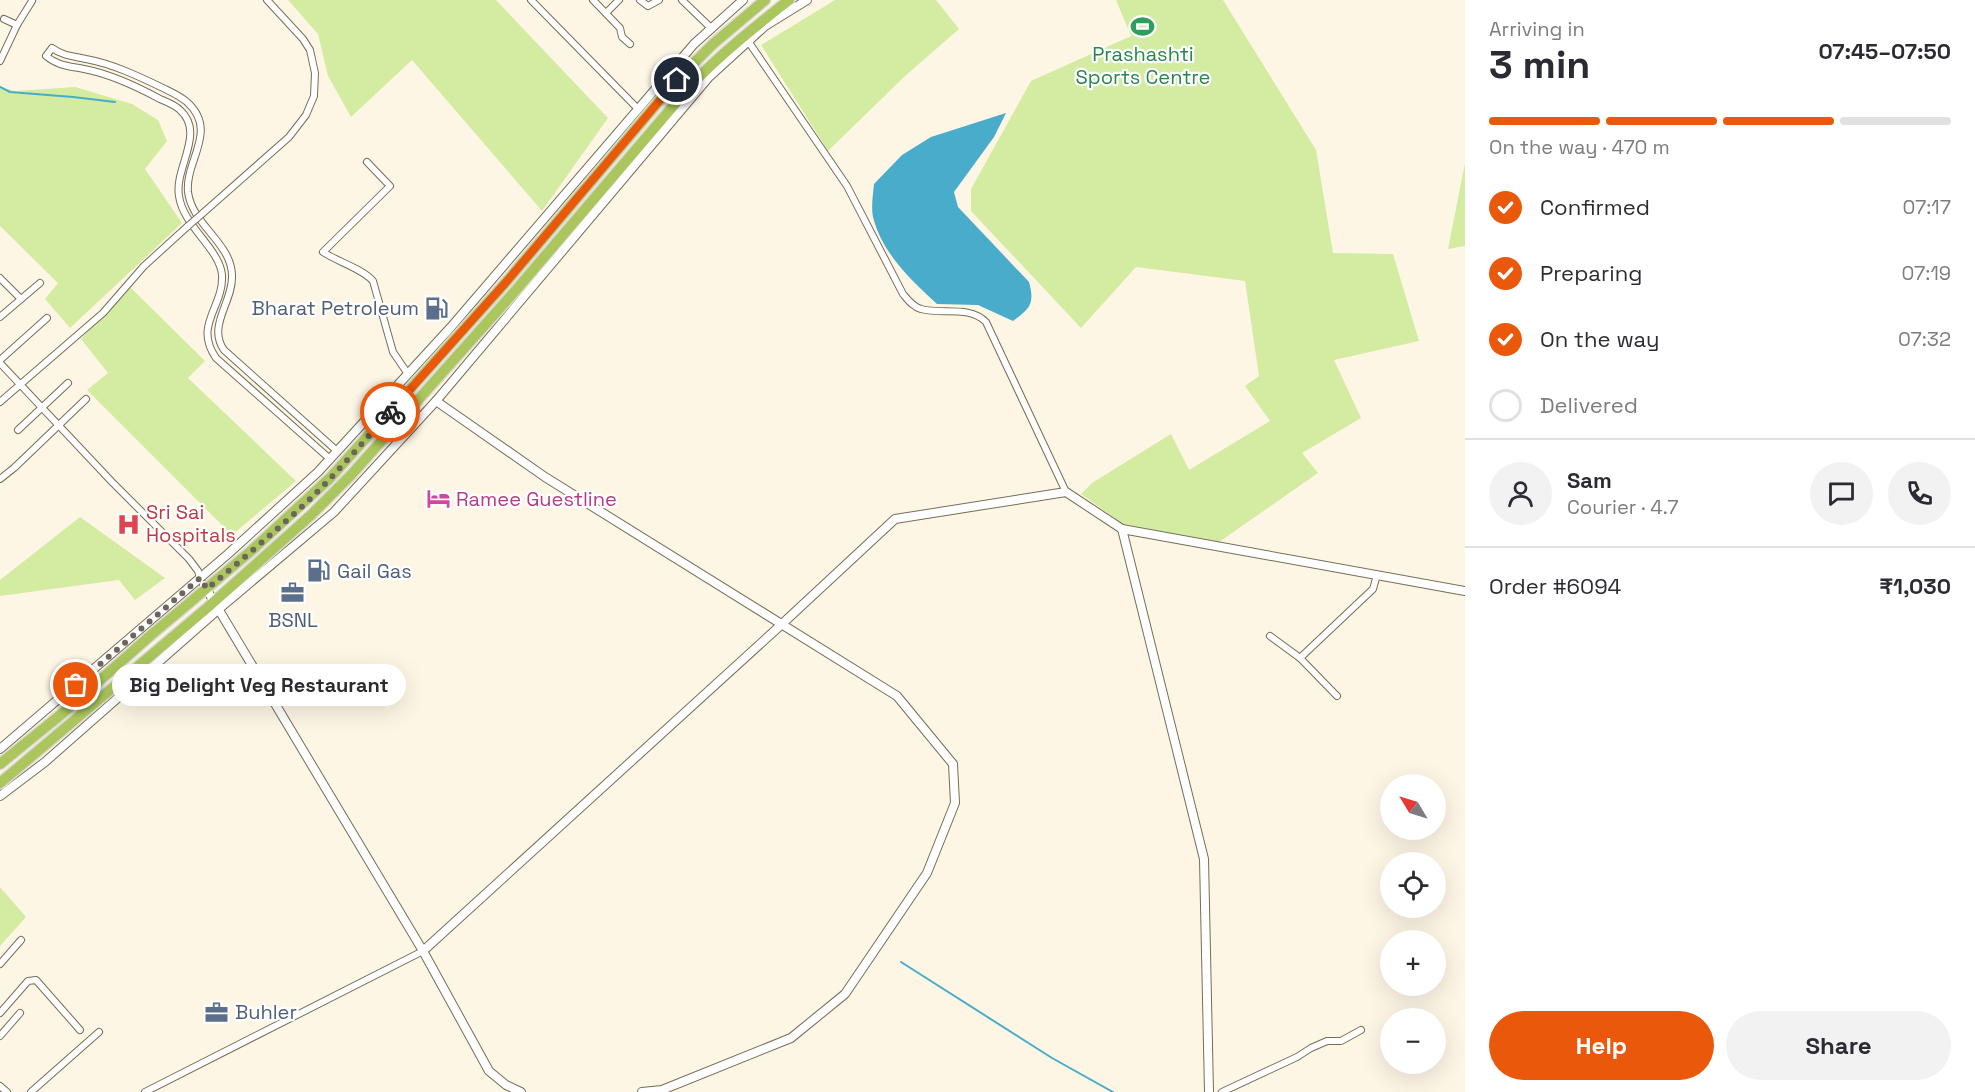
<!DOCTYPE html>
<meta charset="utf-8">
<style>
:root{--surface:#fff;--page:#f2f2f3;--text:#2b2b33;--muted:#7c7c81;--line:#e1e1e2;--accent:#ea580c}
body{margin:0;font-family:"Space Grotesk",sans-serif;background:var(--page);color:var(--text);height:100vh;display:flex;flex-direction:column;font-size:22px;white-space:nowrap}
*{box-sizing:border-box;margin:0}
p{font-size:20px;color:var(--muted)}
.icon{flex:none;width:33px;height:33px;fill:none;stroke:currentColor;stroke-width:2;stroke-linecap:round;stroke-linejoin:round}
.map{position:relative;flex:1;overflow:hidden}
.details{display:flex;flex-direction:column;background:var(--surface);width:510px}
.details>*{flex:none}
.needle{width:39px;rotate:308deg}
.buttons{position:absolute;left:1380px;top:774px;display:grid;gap:12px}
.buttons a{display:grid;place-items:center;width:66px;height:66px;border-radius:50%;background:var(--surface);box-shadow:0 6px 24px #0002;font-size:30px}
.pin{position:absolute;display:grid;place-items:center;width:51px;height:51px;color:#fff;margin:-26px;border:3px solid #fff;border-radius:50%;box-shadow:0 2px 6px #0007}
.courier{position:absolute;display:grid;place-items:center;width:60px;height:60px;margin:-30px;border:4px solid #ea580c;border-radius:50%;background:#fff;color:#222;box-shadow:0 2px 8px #0007}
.bubble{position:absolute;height:42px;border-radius:21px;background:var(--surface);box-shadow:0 6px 24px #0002;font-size:20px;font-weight:600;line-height:42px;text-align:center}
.headline em{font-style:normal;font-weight:600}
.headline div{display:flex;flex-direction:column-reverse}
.headline{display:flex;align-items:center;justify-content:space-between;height:102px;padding:0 24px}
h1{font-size:39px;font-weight:600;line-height:45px}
.bar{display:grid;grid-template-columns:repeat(4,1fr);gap:9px 6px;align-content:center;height:72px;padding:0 24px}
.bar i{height:8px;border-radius:4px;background:var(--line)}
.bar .on{background:var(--accent)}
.bar p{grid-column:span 4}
.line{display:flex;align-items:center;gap:15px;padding:0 24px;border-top:2px solid var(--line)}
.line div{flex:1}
.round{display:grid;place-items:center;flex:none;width:63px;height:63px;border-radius:32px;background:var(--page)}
ol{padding:0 24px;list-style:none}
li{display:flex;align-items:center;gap:18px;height:66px}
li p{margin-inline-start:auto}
li .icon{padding:6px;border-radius:50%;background:var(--accent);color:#fff;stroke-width:4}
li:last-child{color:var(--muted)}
li i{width:33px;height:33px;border:3px solid var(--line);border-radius:50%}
.cta{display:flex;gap:12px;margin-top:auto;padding:12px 24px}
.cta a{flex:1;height:69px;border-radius:36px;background:var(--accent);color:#fff;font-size:24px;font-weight:600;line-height:69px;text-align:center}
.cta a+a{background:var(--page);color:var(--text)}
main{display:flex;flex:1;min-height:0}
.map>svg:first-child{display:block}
.green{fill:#d3eca2}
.water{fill:#48acca}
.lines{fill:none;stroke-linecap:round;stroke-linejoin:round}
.stream{stroke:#48acca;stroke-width:2}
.minor-casing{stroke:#786d55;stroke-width:8}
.tertiary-casing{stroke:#786d55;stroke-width:10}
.trunk-casing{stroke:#dbdad8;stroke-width:13}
.minor{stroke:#fff;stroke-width:6}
.tertiary{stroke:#fff;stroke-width:8}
.trunk{stroke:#aac65c;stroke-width:10}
.minor-bridge-casing{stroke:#786d55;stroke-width:8;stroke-linecap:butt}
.minor-bridge{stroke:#fff;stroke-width:6}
.done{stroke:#6b6659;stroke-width:6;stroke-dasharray:0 10.8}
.route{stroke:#ea580c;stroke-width:8}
.labels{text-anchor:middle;stroke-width:4.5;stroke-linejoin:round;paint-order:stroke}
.leisure-label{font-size:20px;fill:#27864d;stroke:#fff}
.service-label{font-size:20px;fill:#4e5e75;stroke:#fff;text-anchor:start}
.hotel-label{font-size:20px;fill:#b23c85;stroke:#fff;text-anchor:start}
.health-label{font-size:20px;fill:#be3a42;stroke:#fff;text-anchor:start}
</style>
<main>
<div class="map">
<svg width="1465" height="1092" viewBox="0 0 1465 1092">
<rect width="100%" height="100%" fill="#fdf6e5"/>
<g class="green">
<polygon points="288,0 496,0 608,118 542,211 412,60 351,117 328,76 318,34"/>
<polygon points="835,0 936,0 959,29 905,76 828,151 761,45"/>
<polygon points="1116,0 1223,0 1316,150 1333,253 1393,254 1419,341 1334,360 1361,418 1302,453 1318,473 1219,542 1123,524 1081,494 1092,483 1171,434 1189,470 1270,421 1245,386 1259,376 1245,281 1136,267 1081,328 971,211 971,189 1031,81 1131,36"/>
<polygon points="0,87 14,91 75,87 132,104 158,120 167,141 145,169 182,223 70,328 45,299 58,283 0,226"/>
<polygon points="1465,163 1465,246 1448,249"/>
<polygon points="129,286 205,361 188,378 296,481 232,535 87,390 108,373 81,339"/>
<polygon points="80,517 165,578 135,600 119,580 0,596 0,580"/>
<polygon points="0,887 26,917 0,946"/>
</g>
<path class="water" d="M1006,113L994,137L954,192L958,207L1029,282C1035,304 1030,308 1013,321L978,305L937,304C911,280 882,253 873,217C871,207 873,194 874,184L902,155L931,137Z"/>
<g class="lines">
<g class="stream">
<polyline points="0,87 10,92 73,97 115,102"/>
<polyline points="901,962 1052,1058 1113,1092"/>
</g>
<defs>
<g id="minor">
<polyline points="531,0 638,109"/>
<polyline points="593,0 620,28 622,37 630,44"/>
<polyline points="640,0 648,6 659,0"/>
<polyline points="682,0 711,28"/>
<polyline points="606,13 619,0"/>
<polyline points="4,19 17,25"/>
<path d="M748,41L847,186L903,294C908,300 913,307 921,309C942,315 969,305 986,322L1066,492"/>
<polyline points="0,61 17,25 32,1"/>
<path d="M367,162L390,186L323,252C338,262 363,269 373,281L393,352L408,374"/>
<polyline points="203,213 289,137 306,115 314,96 315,73 310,50 303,39 267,0"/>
<polyline points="0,278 21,299"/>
<polyline points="0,317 40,283"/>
<polyline points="0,360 47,318"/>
<polyline points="0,363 112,482 189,559 198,571 200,578"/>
<polyline points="0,402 103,313 144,266 188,226"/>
<polyline points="18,430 68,383"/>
<path d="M330,459L216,358C193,325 224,307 222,275C220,249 183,226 179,196C174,168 206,133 180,110C175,105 167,102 160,99C136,86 111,74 84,69C69,66 58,66 46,56L52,48C63,56 73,56 86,59C113,64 138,76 163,88C171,92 180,96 187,102C219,131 185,160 188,192C192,225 232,243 232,276C233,302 207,326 224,350L337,451"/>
<polyline points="0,479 14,468 86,399"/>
<polyline points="1270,636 1300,658 1337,696"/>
<polyline points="1300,658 1373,589 1377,575"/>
<polyline points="0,964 21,940"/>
<polyline points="0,1013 28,981 36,980 80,1030"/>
<polyline points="0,1036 20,1013"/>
<polyline points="0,1086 7,1092"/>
<polyline points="31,1092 99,1032"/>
<polyline points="145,1092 423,951"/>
<polyline points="1222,1092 1297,1057 1311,1048 1327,1041 1341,1041 1361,1030"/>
</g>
<g id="tertiary">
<polyline points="436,401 545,477 897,696 953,764 955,803 927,873 845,994 791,1038 662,1090 642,1092"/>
<polyline points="1122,529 1465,591"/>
<polyline points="204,585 423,951 489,1071 506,1085 521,1092"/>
<polyline points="0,749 228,554 318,472 451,327 694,44 743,0"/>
<polyline points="0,796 45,762 220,608 334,512 436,401 709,77 765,26 807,0"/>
<polyline points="423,951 782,624 895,519 1066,492 1122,529 1204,859 1209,1092"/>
</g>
<g id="trunk">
<polyline points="0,764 64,712 151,635 251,551 330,478 507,281 677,80 713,44 765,0"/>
<path d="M0,783L207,608L311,515L351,475L516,290L692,84C722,53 755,27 789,0"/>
</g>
</defs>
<use href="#minor" class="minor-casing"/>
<use href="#tertiary" class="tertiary-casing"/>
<use href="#trunk" class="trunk-casing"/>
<use href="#minor" class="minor"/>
<use href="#tertiary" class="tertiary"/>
<use href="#trunk" class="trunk"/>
<defs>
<polyline id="minor-bridge" points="188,226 203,213"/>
</defs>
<use href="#minor-bridge" class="minor-bridge-casing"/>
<use href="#minor-bridge" class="minor-bridge"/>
</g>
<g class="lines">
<path class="done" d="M76,685L200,578L207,589C241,560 276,531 308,501C337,473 363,442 390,412"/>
<polyline class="route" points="390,412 507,281 677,80"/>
</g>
<defs>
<symbol id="stadium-bare" viewBox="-9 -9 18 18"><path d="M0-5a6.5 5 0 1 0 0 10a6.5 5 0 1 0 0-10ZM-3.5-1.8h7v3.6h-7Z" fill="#2e9e5b" stroke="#fff" stroke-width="2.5" paint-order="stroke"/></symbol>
<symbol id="fuel-bare" viewBox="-9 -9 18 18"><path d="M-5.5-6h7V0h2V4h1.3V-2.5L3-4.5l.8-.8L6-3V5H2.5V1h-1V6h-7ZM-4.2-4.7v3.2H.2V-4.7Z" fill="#5c6f8a" stroke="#fff" stroke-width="2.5" paint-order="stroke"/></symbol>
<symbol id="hotel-bare" viewBox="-9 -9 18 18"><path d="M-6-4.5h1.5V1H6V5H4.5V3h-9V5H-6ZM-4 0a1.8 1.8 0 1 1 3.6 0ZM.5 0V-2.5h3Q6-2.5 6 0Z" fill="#d1479c" stroke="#fff" stroke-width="2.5" paint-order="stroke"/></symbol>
<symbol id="hospital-bare" viewBox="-9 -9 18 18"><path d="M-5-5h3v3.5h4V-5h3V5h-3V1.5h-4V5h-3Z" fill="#e0444e" stroke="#fff" stroke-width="2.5" paint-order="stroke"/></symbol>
<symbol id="office-bare" viewBox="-9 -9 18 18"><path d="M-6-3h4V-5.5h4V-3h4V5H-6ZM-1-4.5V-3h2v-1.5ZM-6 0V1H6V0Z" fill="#5c6f8a" stroke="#fff" stroke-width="2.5" paint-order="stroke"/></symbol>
</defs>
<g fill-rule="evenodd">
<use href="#stadium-bare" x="1126" y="10" width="33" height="33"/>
<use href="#fuel-bare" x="420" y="292" width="33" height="33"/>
<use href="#hotel-bare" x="422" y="482" width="33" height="33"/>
<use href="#hospital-bare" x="112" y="508" width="33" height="33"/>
<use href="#fuel-bare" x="302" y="554" width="33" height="33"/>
<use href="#office-bare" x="276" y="576" width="33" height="33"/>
<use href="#office-bare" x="200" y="996" width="33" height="33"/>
</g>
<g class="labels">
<g class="leisure-label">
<text x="1143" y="61">Prashashti<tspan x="1143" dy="23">Sports Centre</tspan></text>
</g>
<g class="service-label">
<text x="419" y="315" text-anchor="end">Bharat Petroleum</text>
<text x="337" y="578">Gail Gas</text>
<text x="293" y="627" text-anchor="middle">BSNL</text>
<text x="235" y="1019">Buhler</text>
</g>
<g class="hotel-label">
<text x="456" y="506">Ramee Guestline</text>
</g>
<g class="health-label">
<text x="146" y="519">Sri Sai<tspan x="146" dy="23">Hospitals</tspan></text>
</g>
</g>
</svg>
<div class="buttons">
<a><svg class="needle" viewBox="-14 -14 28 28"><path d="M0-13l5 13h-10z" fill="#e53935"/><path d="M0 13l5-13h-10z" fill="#7c7c81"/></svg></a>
<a><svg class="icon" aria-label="locate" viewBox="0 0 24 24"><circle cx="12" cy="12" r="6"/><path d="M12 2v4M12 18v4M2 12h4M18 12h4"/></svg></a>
<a>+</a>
<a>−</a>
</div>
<div class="pin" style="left:76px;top:685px;background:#ea580c"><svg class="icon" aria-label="bag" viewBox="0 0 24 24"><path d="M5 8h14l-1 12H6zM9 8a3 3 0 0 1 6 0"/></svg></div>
<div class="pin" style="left:677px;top:80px;background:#1f2937"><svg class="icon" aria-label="home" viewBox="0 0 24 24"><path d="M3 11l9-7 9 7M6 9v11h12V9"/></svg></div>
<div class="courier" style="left:390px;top:412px"><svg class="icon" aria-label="bike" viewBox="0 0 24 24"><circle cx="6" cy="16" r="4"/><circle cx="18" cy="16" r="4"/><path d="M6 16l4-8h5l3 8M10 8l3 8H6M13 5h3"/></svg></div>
<div class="bubble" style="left:112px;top:664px;width:294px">Big Delight Veg Restaurant</div>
</div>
<section class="details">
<div class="headline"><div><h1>3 min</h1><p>Arriving in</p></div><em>07:45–07:50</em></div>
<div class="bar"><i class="on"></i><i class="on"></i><i class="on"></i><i></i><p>On the way · 470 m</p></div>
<ol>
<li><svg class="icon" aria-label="check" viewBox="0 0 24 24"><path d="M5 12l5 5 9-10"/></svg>Confirmed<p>07:17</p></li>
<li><svg class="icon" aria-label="check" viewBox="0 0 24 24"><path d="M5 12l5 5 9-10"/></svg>Preparing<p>07:19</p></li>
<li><svg class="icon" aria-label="check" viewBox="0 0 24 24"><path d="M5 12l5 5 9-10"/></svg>On the way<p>07:32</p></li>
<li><i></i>Delivered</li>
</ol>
<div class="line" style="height:108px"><a class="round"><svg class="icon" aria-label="person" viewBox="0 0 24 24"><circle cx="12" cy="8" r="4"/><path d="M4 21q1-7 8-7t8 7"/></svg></a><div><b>Sam</b><p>Courier · 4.7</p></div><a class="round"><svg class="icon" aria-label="chat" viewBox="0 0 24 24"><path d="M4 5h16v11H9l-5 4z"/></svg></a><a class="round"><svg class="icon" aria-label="phone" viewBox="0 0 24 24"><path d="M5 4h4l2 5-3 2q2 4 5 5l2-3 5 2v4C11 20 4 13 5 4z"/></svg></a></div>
<div class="line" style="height:78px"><div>Order #6094</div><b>₹1,030</b></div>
<div class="cta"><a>Help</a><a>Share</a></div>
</section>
</main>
